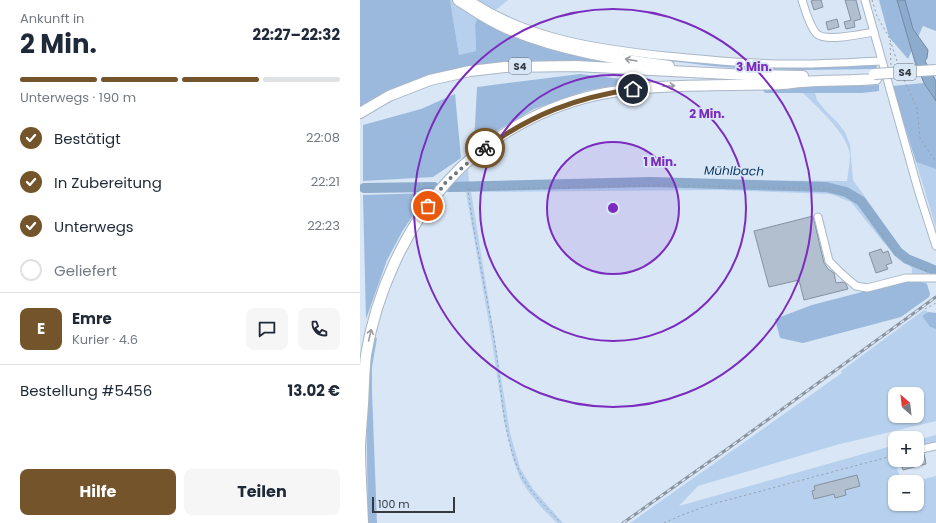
<!DOCTYPE html>
<html lang="de">
<meta charset="utf-8">
<style>
:root{--surface:#fff;--page:#f6f6f7;--text:#1f2937;--muted:#747a83;--line:#e0e1e3;--accent:#74542a}
body{margin:0;font-family:Poppins,sans-serif;background:var(--page);color:var(--text);height:100vh;display:flex;flex-direction:column;font-size:15px;white-space:nowrap}
*{box-sizing:border-box;margin:0}
p{font-size:13px;color:var(--muted)}
.icon{flex:none;width:22px;height:22px;fill:none;stroke:currentColor;stroke-width:2;stroke-linecap:round;stroke-linejoin:round}
.map{position:relative;flex:1;overflow:hidden}
.sheet{display:flex;flex-direction:column;background:var(--surface);width:360px}
.sheet>*{flex:none}
.needle{width:26px;rotate:332deg}
.buttons{position:absolute;left:528px;top:387px;display:grid;gap:8px}
.buttons a{display:grid;place-items:center;width:36px;height:36px;border-radius:8px;background:var(--surface);box-shadow:0 1px 3px #0004;font-size:20px}
.scale{position:absolute;left:12px;bottom:10px;width:83px;box-sizing:border-box;padding-left:4px;border:2px solid #343a40;border-top:0;font-size:11px;line-height:14px;white-space:nowrap;color:#343a40;-webkit-text-stroke:3px #d8e6f6;paint-order:stroke}
.pin{position:absolute;display:grid;place-items:center;width:34px;height:34px;color:#fff;margin:-17px;border:2px solid #fff;border-radius:50%;box-shadow:0 1px 4px #0007}
.courier{position:absolute;display:grid;place-items:center;width:40px;height:40px;margin:-20px;border:3px solid #74542a;border-radius:50%;background:#fff;color:#222;box-shadow:0 1px 5px #0007}
.overview em{font-style:normal;font-weight:700}
.overview div{display:flex;flex-direction:column-reverse}
.overview{display:flex;align-items:center;justify-content:space-between;height:68px;padding:0 20px}
h1{font-size:26px;font-weight:700;line-height:30px}
.bar{display:grid;grid-template-columns:repeat(4,1fr);gap:6px 4px;align-content:center;height:48px;padding:0 20px}
.bar i{height:5px;border-radius:3px;background:var(--line)}
.bar .current{background:var(--accent)}
.bar p{grid-column:span 4}
.line{display:flex;align-items:center;gap:10px;padding:0 20px;border-top:1px solid var(--line)}
.line div{flex:1}
.round{display:grid;place-items:center;flex:none;width:42px;height:42px;border-radius:8px;background:var(--page)}
ol{padding:0 20px;list-style:none}
li{display:flex;align-items:center;gap:12px;height:44px}
li p{margin-inline-start:auto}
li .icon{padding:4px;border-radius:50%;background:var(--accent);color:#fff;stroke-width:4}
li:last-child{color:var(--muted)}
li i{width:22px;height:22px;border:2px solid var(--line);border-radius:50%}
.action{display:flex;gap:8px;margin-top:auto;padding:8px 20px}
.action a{flex:1;height:46px;border-radius:8px;background:var(--accent);color:#fff;font-size:16px;font-weight:700;line-height:46px;text-align:center}
.action a+a{background:var(--page);color:var(--text)}
main{display:flex;flex:1;min-height:0}
.map>svg:first-child{display:block}
.green{fill:#b6d0ed;fill-rule:evenodd}
.forest{fill:#9bb9dc}
.water{fill:#8dabcd;stroke:#7289a3}
.lines{fill:none;stroke-linecap:round;stroke-linejoin:round}
.river{stroke:#8dabcd;stroke-width:10}
.building{fill:#b2bfcf;stroke:#8491a0}
.minor-casing{stroke:#a9b6c6;stroke-width:9}
.highway-casing{stroke:#a9b6c6;stroke-width:12}
.path{stroke:#939eaa;stroke-width:1;stroke-dasharray:2 3;stroke-linecap:butt}
.minor{stroke:#fff;stroke-width:7}
.highway{stroke:#fff;stroke-width:10}
.rail-casing{stroke:#8a949f;stroke-width:3}
.rail{stroke:#d8e6f6;stroke-width:1.5;stroke-dasharray:4.5;stroke-linecap:butt}
.highway-bridge-casing{stroke:#a9b6c6;stroke-width:12;stroke-linecap:butt}
.highway-bridge{stroke:#fff;stroke-width:10}
.oneway{stroke:#9a9ca0}
.done{stroke:#6d7680;stroke-width:4;stroke-dasharray:0 7.2}
.route{stroke:#74542a;stroke-width:5}
.ring{fill:none;stroke:#7b2cbf;stroke-width:2}
.labels{text-anchor:middle;stroke-width:3.5;stroke-linejoin:round;paint-order:stroke}
.shield{fill:#d8e6f6;stroke:#656e77;stroke-width:1}
.shield-label{font-size:10px;font-weight:bold;fill:#343a40}
.water-label{font-size:12px;font-style:italic;fill:#0a3662;stroke:#d8e6f6}
.centre{fill:#7b2cbf;stroke:#d8e6f6;stroke-width:2}
.ring-label{font-size:12px;text-anchor:middle;font-weight:bold;fill:#7b2cbf;stroke:#d8e6f6;stroke-width:3.5;stroke-linejoin:round;paint-order:stroke}
</style>
<main>
<section class="sheet">
<div class="overview"><div><h1>2 Min.</h1><p>Ankunft in</p></div><em>22:27–22:32</em></div>
<div class="bar"><i class="current"></i><i class="current"></i><i class="current"></i><i></i><p>Unterwegs · 190 m</p></div>
<ol>
<li><svg class="icon" aria-label="check" viewBox="0 0 24 24"><path d="M5 12l5 5 9-10"/></svg>Bestätigt<p>22:08</p></li>
<li><svg class="icon" aria-label="check" viewBox="0 0 24 24"><path d="M5 12l5 5 9-10"/></svg>In Zubereitung<p>22:21</p></li>
<li><svg class="icon" aria-label="check" viewBox="0 0 24 24"><path d="M5 12l5 5 9-10"/></svg>Unterwegs<p>22:23</p></li>
<li><i></i>Geliefert</li>
</ol>
<div class="line" style="height:72px"><b class="round" style="background:var(--accent);color:#fff">E</b><div><b>Emre</b><p>Kurier · 4.6</p></div><a class="round"><svg class="icon" aria-label="chat" viewBox="0 0 24 24"><path d="M4 5h16v11H9l-5 4z"/></svg></a><a class="round"><svg class="icon" aria-label="phone" viewBox="0 0 24 24"><path d="M5 4h4l2 5-3 2q2 4 5 5l2-3 5 2v4C11 20 4 13 5 4z"/></svg></a></div>
<div class="line" style="height:52px"><div>Bestellung #5456</div><b>13.02 €</b></div>
<div class="action"><a>Hilfe</a><a>Teilen</a></div>
</section>
<div class="map">
<svg width="576" height="523" viewBox="0 0 576 523">
<rect width="100%" height="100%" fill="#d8e6f6"/>
<g class="green">
<polygon points="90,0 98,0 119,14 115,24 116,51 99,55"/>
<polygon points="116,0 148,0 133,12"/>
<path d="M443,93H455L457,100L465,110L478,123L485,132L490,145L493,180L541,248L550,255L571,263L566,281L567,284L552,279V268L524,243L491,202L471,194L360,190L111,192L150,433L160,468L173,489L203,523H197L181,507L168,491L160,478L153,459L144,421L131,335L106,192H86L108,169L109,182L326,180L487,181C488,173 490,163 490,155C488,134 458,108 443,93Z"/>
<polygon points="556,162 576,169 576,228"/>
<path d="M564,310L568,312L562,316L570,327L576,329V421L476,445L338,486L319,506L535,445V460L541,482H535V504H557V482H552L576,476V523H270L482,373L481,371ZM535,394H557V416H535Z"/>
<polygon points="576,435 576,443 557,448 557,440"/>
</g>
<g class="forest">
<polygon points="0,0 90,0 99,55 116,51 115,24 119,14 254,57 252,68 110,71 29,96 26,91 0,107"/>
<polygon points="519,0 576,0 576,31 563,26 548,59 529,37"/>
<path d="M271,54L346,62H516L517,69C453,70 391,72 328,63C308,61 289,59 271,54Z"/>
<polygon points="220,74 279,81 225,91 174,109 114,144 117,87"/>
<polygon points="564,83 576,101 576,169 556,162 532,86"/>
<polygon points="519,85 519,91 502,93 405,93 402,88"/>
<polygon points="95,94 101,158 73,177 3,181 3,125 61,109"/>
<polygon points="69,193 43,230 27,260 6,319 3,195"/>
<polygon points="552,279 567,284 570,294 569,297 541,317 443,343 420,338 415,319 452,305"/>
<polygon points="568,312 576,313 576,329 570,327 562,316"/>
<polygon points="13,337 17,338 12,367 12,392 17,523 8,523 6,392"/>
</g>
<polygon class="water" points="537,0 545,0 553,29 568,50 567,58 565,61 576,81 576,101 564,83 555,62"/>
<g class="lines">
<g class="river">
<polyline points="89,187 290,182 466,187 486,192 501,201 538,252 547,259 576,271"/>
<polyline points="4,188 74,187"/>
</g>
</g>
<g class="building">
<polygon points="455,0 461,0 463,7 454,10 451,1"/>
<polygon points="485,0 496,0 501,19 494,21 495,27 486,29 484,22 491,20"/>
<polygon points="477,19 479,27 468,30 466,22"/>
<polygon points="453,216 464,263 468,269 474,273 476,283 483,282 486,284 488,289 444,300 439,280 409,287 394,231"/>
<polygon points="521,249 523,253 528,251 532,263 526,265 528,269 516,273 509,253"/>
<polygon points="564,454 566,464 543,470 540,460 549,460 550,463 560,460 559,455"/>
<polygon points="497,475 500,486 485,490 486,495 475,498 474,494 454,499 452,491 455,490 454,486"/>
</g>
<g class="lines">
<defs>
<g id="minor">
<path d="M110,0C168,39 239,49 306,56C352,60 397,65 442,64C469,64 495,62 521,61"/>
<path d="M442,0C445,9 450,28 457,34C465,42 502,34 514,32"/>
<polyline points="505,0 559,193 576,246"/>
<polyline points="458,217 469,261 482,274 496,286 507,288 546,278 576,278"/>
<polyline points="557,450 576,446"/>
<polyline points="533,456 535,455"/>
</g>
<g id="highway">
<path d="M98,0C115,11 132,23 151,30C201,51 256,59 309,66"/>
<polyline points="0,113 29,96 70,80 110,71 145,67 216,66 387,75 443,76"/>
<path d="M3,523C2,497 0,471 0,445C1,431 2,418 3,404C4,387 4,371 6,355C16,294 45,228 87,182C127,137 186,104 246,93C304,83 363,86 422,84C429,84 435,82 442,82C467,80 491,81 516,79"/>
</g>
</defs>
<use href="#minor" class="minor-casing"/>
<use href="#highway" class="highway-casing"/>
<g class="path">
<polyline points="512,0 517,16 530,39"/>
<polyline points="530,40 538,64"/>
<polyline points="530,43 531,65"/>
<polyline points="544,80 557,108 560,138 576,162"/>
<path d="M107,183C114,239 127,294 136,350C141,387 143,432 157,466C166,489 184,505 201,523"/>
<path d="M108,190L302,185L468,189C473,191 479,191 483,193C494,198 501,207 508,216C526,239 539,263 568,271"/>
<polyline points="522,235 526,232"/>
<polyline points="565,309 576,303"/>
<polyline points="304,523 317,517 349,505 528,457"/>
</g>
<use href="#minor" class="minor"/>
<use href="#highway" class="highway"/>
<defs>
<polyline id="rail" points="263,523 377,442 576,297"/>
</defs>
<use href="#rail" class="rail-casing"/>
<use href="#rail" class="rail"/>
<defs>
<polyline id="highway-bridge" points="514,74 576,70"/>
</defs>
<use href="#highway-bridge" class="highway-bridge-casing"/>
<use href="#highway-bridge" class="highway-bridge"/>
</g>
<defs><path id="oneway-shaft" d="M-6 0H5M1.5-3L5.5 0L1.5 3" fill="none" stroke-width="1.6" stroke-linecap="round" stroke-linejoin="round"/></defs>
<g class="oneway">
<use href="#oneway-shaft" transform="translate(271 60) rotate(-170)"/>
<use href="#oneway-shaft" transform="translate(309 86) rotate(-3)"/>
<use href="#oneway-shaft" transform="translate(10 335) rotate(-77)"/>
</g>
<g class="lines">
<polyline class="done" points="68,206 86,182 125,148"/>
<path class="route" d="M125,148C173,114 215,98 273,89"/>
</g>
<circle cx="253" cy="208" r="66" fill="#7b2cbf" fill-opacity=".12"/>
<g class="ring">
<circle cx="253" cy="208" r="66"/>
<circle cx="253" cy="208" r="133"/>
<circle cx="253" cy="208" r="199"/>
</g>
<g class="labels">
<g class="shield">
<rect x="149" y="58" width="22" height="16" rx="3"/>
<rect x="534" y="64" width="22" height="16" rx="3"/>
</g>
<g class="shield-label">
<text x="160" y="70">S4</text>
<text x="545" y="76">S4</text>
</g>
<g class="water-label">
<text transform="translate(374 171) rotate(1)" y="4">Mühlbach</text>
</g>
</g>
<circle cx="253" cy="208" r="6" class="centre"/>
<g class="ring-label">
<text x="394" y="71">3 Min.</text>
<text x="347" y="118">2 Min.</text>
<text x="300" y="166">1 Min.</text>
</g>
</svg>
<div class="buttons">
<a><svg class="needle" viewBox="-14 -14 28 28"><path d="M0-13l5 13h-10z" fill="#e53935"/><path d="M0 13l5-13h-10z" fill="#747a83"/></svg></a>
<a>+</a>
<a>−</a>
</div>
<div class="scale">100 m</div>
<div class="pin" style="left:68px;top:206px;background:#ea580c"><svg class="icon" aria-label="bag" viewBox="0 0 24 24"><path d="M5 8h14l-1 12H6zM9 8a3 3 0 0 1 6 0"/></svg></div>
<div class="pin" style="left:273px;top:89px;background:#1f2937"><svg class="icon" aria-label="home" viewBox="0 0 24 24"><path d="M3 11l9-7 9 7M6 9v11h12V9"/></svg></div>
<div class="courier" style="left:125px;top:148px"><svg class="icon" aria-label="bike" viewBox="0 0 24 24"><circle cx="6" cy="16" r="4"/><circle cx="18" cy="16" r="4"/><path d="M6 16l4-8h5l3 8M10 8l3 8H6M13 5h3"/></svg></div>
</div>
</main>
